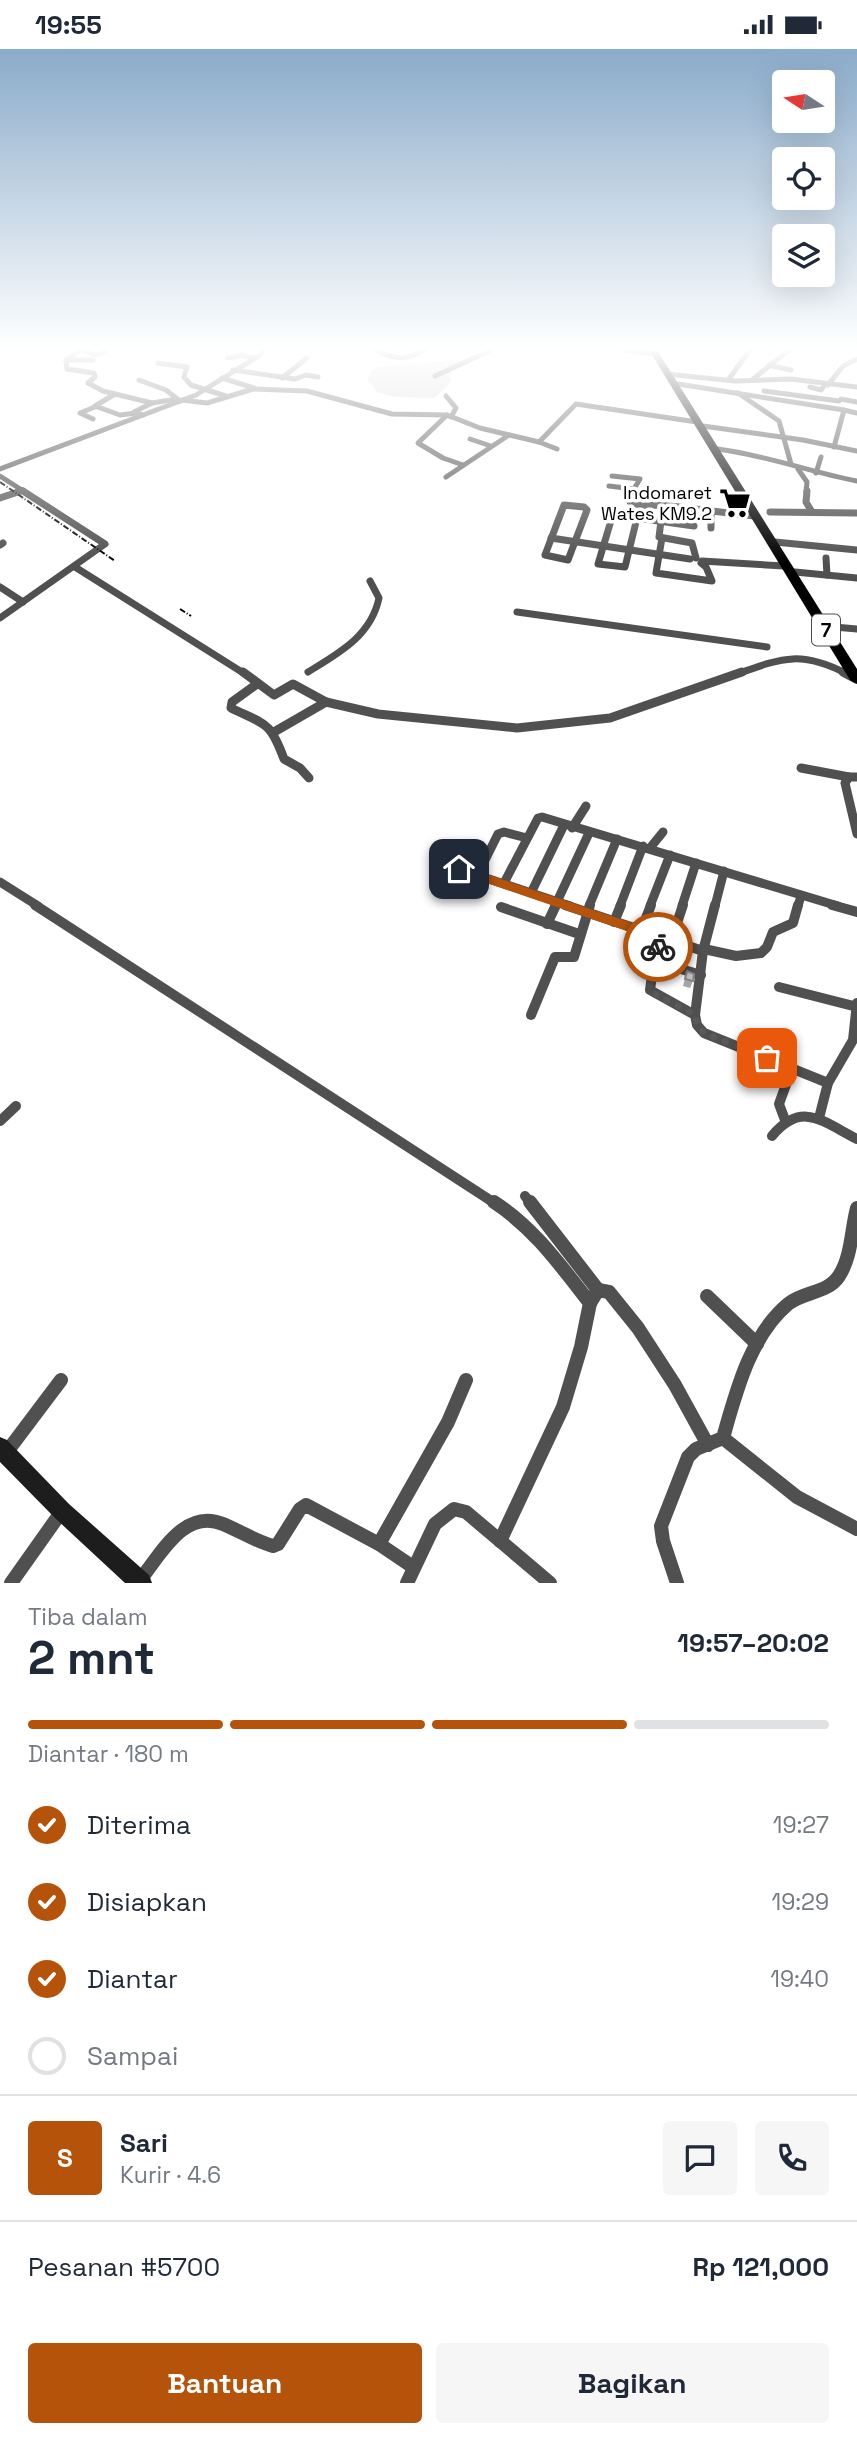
<!DOCTYPE html>
<html lang="id">
<meta charset="utf-8">
<style>
:root{--surface:#fff;--page:#f6f6f7;--text:#1f2937;--muted:#747a83;--line:#e0e1e3;--accent:#b45309}
body{margin:0;font-family:"Space Grotesk",sans-serif;background:var(--page);color:var(--text);height:100vh;display:flex;flex-direction:column;font-size:26px;white-space:nowrap}
*{box-sizing:border-box;margin:0}
p{font-size:23px;color:var(--muted)}
.icon{flex:none;width:38px;height:38px;fill:none;stroke:currentColor;stroke-width:2;stroke-linecap:round;stroke-linejoin:round}
.map{position:relative;height:1534px;overflow:hidden}
.details{display:flex;flex-direction:column;background:var(--surface);flex:1}
.details>*{flex:none}
.needle{width:46px;rotate:282deg}
.controls{position:absolute;left:772px;top:21px;display:grid;gap:14px}
.controls a{display:grid;place-items:center;width:63px;height:63px;border-radius:7px;background:var(--surface);box-shadow:0 7px 28px #0002;font-size:35px}
.pin{position:absolute;display:grid;place-items:center;width:60px;height:60px;color:#fff;margin:-30px;border-radius:14px;box-shadow:0 4px 10px #0006}
.courier{position:absolute;display:grid;place-items:center;width:70px;height:70px;margin:-35px;border:5px solid #b45309;border-radius:50%;background:#fff;color:#222;box-shadow:0 2px 9px #0007}
.overview em{font-style:normal;font-weight:800}
.overview div{display:flex;flex-direction:column-reverse}
.overview{display:flex;align-items:center;justify-content:space-between;height:119px;padding:0 28px}
h1{font-size:46px;font-weight:800;line-height:52px}
.bar{display:grid;grid-template-columns:repeat(4,1fr);gap:10px 7px;align-content:center;height:84px;padding:0 28px}
.bar i{height:9px;border-radius:5px;background:var(--line)}
.bar .selected{background:var(--accent)}
.bar p{grid-column:span 4}
.line{display:flex;align-items:center;gap:18px;padding:0 28px;border-top:2px solid var(--line)}
.line div{flex:1}
.round{display:grid;place-items:center;flex:none;width:74px;height:74px;border-radius:7px;background:var(--page)}
ol{padding:0 28px;list-style:none}
li{display:flex;align-items:center;gap:21px;height:77px}
li p{margin-inline-start:auto}
li .icon{padding:7px;border-radius:50%;background:var(--accent);color:#fff;stroke-width:4}
li:last-child{color:var(--muted)}
li i{width:38px;height:38px;border:4px solid var(--line);border-radius:50%}
.button{display:flex;gap:14px;margin-top:auto;padding:14px 28px}
.button a{flex:1;height:80px;border-radius:7px;background:var(--accent);color:#fff;font-size:28px;font-weight:800;line-height:80px;text-align:center}
.button a+a{background:var(--page);color:var(--text)}
.status{display:flex;justify-content:space-between;align-items:center;height:49px;padding:0 35px;background:var(--surface);direction:ltr}
.status svg{height:19px;fill:currentColor}
.map>svg:first-child{display:block}
.green{fill:#d7d7d7}
.lines{fill:none;stroke-linecap:round;stroke-linejoin:round}
.street-far4{stroke:#505050;stroke-width:5}
.street-far3{stroke:#505050;stroke-width:7}
.street-far2{stroke:#505050;stroke-width:9}
.street-far1{stroke:#505050;stroke-width:10}
.street{stroke:#505050;stroke-width:14}
.secondary{fill:#1d1d1d;fill-rule:evenodd}
.highway{fill:#000;fill-rule:evenodd}
.rail{stroke:#000;stroke-width:2;stroke-dasharray:6 2 1 2;stroke-linecap:butt}
.wall{fill:#a5a5a5}
.building{fill:#c0c0c0;stroke:#868686;stroke-width:2}
.route{fill:#b45309}
.done{stroke:#595959;stroke-width:7;stroke-dasharray:0 12.6}
.labels{text-anchor:middle;stroke-width:7;stroke-linejoin:round;paint-order:stroke}
.far-poi-label{font-size:18px;fill:#000;stroke:#fff;text-anchor:end}
.shield{fill:#fff;stroke:#4c4c4c;stroke-width:2}
.shield-label{font-size:19px;font-weight:bold;fill:#000}
</style>
<div class="status"><b>19:55</b><svg viewBox="0 0 49 12"><path d="M0 12V9h3v3zM5 12V6h3v6zM10 12V3h3v9zM15 12V0h3v12zM26 1h20v11H26zM47 4h2v5h-2z"/></svg></div>
<div class="map">
<svg width="857" height="1534" viewBox="0 0 857 1534">
<rect width="100%" height="100%" fill="#fff"/>
<polygon class="green" points="455,311 461,312 452,320 449,327 452,331 435,349 395,348 376,343 373,336 367,332 371,321 380,318"/>
<g class="lines">
<g class="street-far4">
<polyline points="80,301 66,311 67,320 94,324 95,328 88,334 103,342 152,354 134,363 143,366"/>
<polyline points="81,301 96,306 105,303"/>
<path d="M376,301C393,310 407,312 424,301"/>
<polyline points="625,301 656,305"/>
<polyline points="228,309 241,306 254,309"/>
<polyline points="66,311 93,311"/>
<polyline points="158,314 187,318 184,328 191,336 226,347"/>
<polyline points="769,316 791,321"/>
<polyline points="233,321 295,330 306,326 318,328"/>
<polyline points="667,325 735,332 791,330 857,338"/>
<polyline points="435,327 491,301"/>
<polyline points="222,329 254,339"/>
<polyline points="282,329 307,309"/>
<polyline points="139,331 166,341 180,352"/>
<polyline points="728,331 750,301"/>
<polyline points="752,331 789,301"/>
<polyline points="678,335 844,361 834,398"/>
<polyline points="828,336 843,317 857,310"/>
<polyline points="810,338 821,341 824,337"/>
<polyline points="764,342 839,352"/>
<polyline points="738,344 779,372 791,415"/>
<polyline points="115,345 95,357 120,366 136,364"/>
<polyline points="446,347 456,359 451,368"/>
<polyline points="841,350 857,353"/>
<polyline points="182,351 207,354 253,340 307,342 392,365 447,366 480,379 539,393 576,355 697,373"/>
<polyline points="152,354 177,350"/>
<polyline points="844,361 857,364"/>
<polyline points="447,366 418,394 443,409 463,416"/>
<polyline points="93,370 80,364 97,357"/>
<polyline points="703,377 803,391 857,402"/>
<polyline points="470,390 491,397"/>
<polyline points="539,393 557,400"/>
<path d="M718,400C765,406 810,423 857,432"/>
<polyline points="0,420 196,346 260,306 263,301"/>
<polyline points="798,420 807,433 806,443"/>
<polyline points="816,424 821,408"/>
<polyline points="0,427 25,443"/>
<polyline points="612,427 640,430 632,443"/>
<polyline points="446,428 509,386"/>
<polyline points="609,437 634,440"/>
<polyline points="16,443 23,441"/>
</g>
<g class="street-far3">
<polyline points="633,442 630,453 642,457 662,456 754,467"/>
<polyline points="807,442 806,453 812,463"/>
<polyline points="0,449 21,442"/>
<polygon points="564,456 584,458 587,461 568,511 545,506"/>
<polyline points="663,456 659,488 692,494 696,509"/>
<polyline points="711,462 711,479"/>
<polyline points="770,463 857,464"/>
<polygon points="613,465 637,469 625,518 598,515"/>
<polyline points="637,469 694,477"/>
<polyline points="551,489 690,510"/>
<polyline points="662,489 656,524 712,532 706,518 701,514"/>
<polyline points="775,493 857,501"/>
<polyline points="0,496 3,494"/>
<polyline points="826,509 827,526"/>
<polyline points="702,512 784,517"/>
<polyline points="75,518 245,625"/>
<polyline points="795,523 857,529"/>
<polyline points="0,538 23,553"/>
<polyline points="517,563 767,598"/>
<polyline points="0,569 105,495 23,442"/>
<polyline points="823,577 857,580"/>
<path d="M308,623C339,604 371,587 379,549L370,532"/>
<path d="M737,625C782,609 801,601 847,625"/>
</g>
<g class="street-far2">
<polyline points="243,623 274,646 293,635 326,653"/>
<polyline points="843,623 856,630"/>
<path d="M257,635L232,653L231,659C266,676 270,672 284,710L300,719L309,729"/>
<polyline points="274,683 326,653 378,665 517,679 610,669 742,623"/>
<polyline points="801,719 849,728"/>
<polyline points="857,728 849,728 845,734 857,785"/>
<polyline points="572,779 586,757"/>
<polyline points="650,799 663,783"/>
<polyline points="459,820 570,857"/>
<polyline points="478,825 498,785 504,783 527,789"/>
<polyline points="0,833 38,857"/>
<polyline points="504,834 538,769 542,768 838,857"/>
<polyline points="531,844 564,776"/>
<polyline points="555,857 589,784"/>
<polyline points="589,857 617,790"/>
<polyline points="620,857 643,797"/>
<polyline points="650,857 670,806"/>
<polyline points="682,857 696,814"/>
<polyline points="715,857 724,822"/>
<polyline points="798,857 801,847"/>
</g>
<g class="street-far1">
<polyline points="35,856 496,1155"/>
<polyline points="565,856 703,902"/>
<polyline points="832,856 857,863"/>
<polyline points="501,858 579,885"/>
<polyline points="614,873 621,856"/>
<polyline points="547,875 556,856"/>
<polyline points="641,882 651,856"/>
<polyline points="671,892 683,856"/>
<polyline points="704,900 736,907 761,904 767,898 773,883 793,874 798,856"/>
<polyline points="654,912 661,889"/>
<polyline points="701,926 654,912 650,941 695,966 697,976 704,984 828,1034"/>
<polyline points="779,938 857,958"/>
<polyline points="531,966 555,908 574,908 590,856"/>
<polyline points="695,966 703,902 715,856"/>
<polyline points="819,1069 828,1034 853,991 857,954"/>
<polyline points="785,1071 779,1055 792,1019"/>
<polyline points="0,1072 16,1057"/>
<path d="M772,1087C802,1051 823,1073 857,1090"/>
<polyline points="525,1147 531,1155"/>
</g>
<g class="street">
<path d="M494,1153C534,1179 560,1216 590,1254L581,1298L563,1358L500,1492"/>
<polyline points="530,1153 598,1241"/>
<polyline points="707,1247 757,1295"/>
<polyline points="590,1254 598,1241 609,1243 638,1279 675,1336 708,1396"/>
<polyline points="723,1389 797,1448 857,1480"/>
<polyline points="6,1404 61,1331"/>
<polyline points="379,1495 448,1373 466,1331"/>
<path d="M140,1531C161,1505 184,1459 223,1475C240,1482 255,1492 273,1497L278,1495L300,1460L306,1456L379,1495L413,1518"/>
<polyline points="11,1534 62,1462"/>
<polyline points="407,1534 435,1475 454,1460 466,1463 550,1534"/>
<path d="M677,1534L663,1492L661,1477L688,1408L696,1400L723,1389C736,1343 750,1287 788,1255C804,1242 827,1245 839,1227C852,1207 851,1181 857,1159"/>
</g>
<polygon class="secondary" points="0,1388 7,1391 69,1455 149,1526 152,1534 125,1534 55,1469 0,1413"/>
<polygon class="highway" points="649,301 657,301 857,620 857,635 850,631"/>
<g class="rail">
<polyline points="0,433 115,512"/>
<polyline points="180,560 191,567"/>
</g>
</g>
<polygon class="wall" points="687,922 693,932 690,939 683,937"/>
<polygon class="building" points="687,922 694,925 693,932 685,930"/>
<linearGradient id="sky" x2="0" y2="1"><stop stop-color="#8aabca"/><stop offset="0.58" stop-color="#fff"/><stop offset="1" stop-color="#fff" stop-opacity="0"/></linearGradient>
<rect width="857" height="515" fill="url(#sky)"/>
<polygon class="route" points="459,816 665,885 667,888 662,902 658,903 653,902 653,891 455,823 453,820"/>
<g class="lines">
<polyline class="done" points="658,898 650,937 653,944 695,966 697,976 704,984 767,1009"/>
</g>
<defs>
<symbol id="supermarket-bare" viewBox="-9 -9 18 18"><path d="M-6-5.5h2.5l.6 2H6L4.5 2H-2.5L-4.4-4H-6ZM-1.5 3.2a1.3 1.3 0 1 0 .1 0ZM3 3.2a1.3 1.3 0 1 0 .1 0Z" fill="#000" stroke="#fff" stroke-width="2.5" paint-order="stroke"/></symbol>
</defs>
<g fill-rule="evenodd">
<use href="#supermarket-bare" x="713" y="432" width="44" height="44"/>
</g>
<g class="labels">
<g class="far-poi-label">
<text x="712" y="450">Indomaret<tspan x="712" dy="21">Wates KM9.2</tspan></text>
</g>
<rect class="shield" x="812" y="565.5" width="28" height="31" rx="5"/>
<g class="shield-label">
<text x="826" y="588">7</text>
</g>
</g>
</svg>
<div class="controls">
<a><svg class="needle" viewBox="-14 -14 28 28"><path d="M0-13l5 13h-10z" fill="#e53935"/><path d="M0 13l5-13h-10z" fill="#747a83"/></svg></a>
<a><svg class="icon" aria-label="locate" viewBox="0 0 24 24"><circle cx="12" cy="12" r="6"/><path d="M12 2v4M12 18v4M2 12h4M18 12h4"/></svg></a>
<a><svg class="icon" aria-label="layers" viewBox="0 0 24 24"><path d="M12 4l9 5-9 5-9-5zM3 14l9 5 9-5"/></svg></a>
</div>
<div class="pin" style="left:767px;top:1009px;background:#ea580c"><svg class="icon" aria-label="bag" viewBox="0 0 24 24"><path d="M5 8h14l-1 12H6zM9 8a3 3 0 0 1 6 0"/></svg></div>
<div class="pin" style="left:459px;top:820px;background:#1f2937"><svg class="icon" aria-label="home" viewBox="0 0 24 24"><path d="M3 11l9-7 9 7M6 9v11h12V9"/></svg></div>
<div class="courier" style="left:658px;top:898px"><svg class="icon" aria-label="bike" viewBox="0 0 24 24"><circle cx="6" cy="16" r="4"/><circle cx="18" cy="16" r="4"/><path d="M6 16l4-8h5l3 8M10 8l3 8H6M13 5h3"/></svg></div>
</div>
<section class="details">
<div class="overview"><div><h1>2 mnt</h1><p>Tiba dalam</p></div><em>19:57–20:02</em></div>
<div class="bar"><i class="selected"></i><i class="selected"></i><i class="selected"></i><i></i><p>Diantar · 180 m</p></div>
<ol>
<li><svg class="icon" aria-label="check" viewBox="0 0 24 24"><path d="M5 12l5 5 9-10"/></svg>Diterima<p>19:27</p></li>
<li><svg class="icon" aria-label="check" viewBox="0 0 24 24"><path d="M5 12l5 5 9-10"/></svg>Disiapkan<p>19:29</p></li>
<li><svg class="icon" aria-label="check" viewBox="0 0 24 24"><path d="M5 12l5 5 9-10"/></svg>Diantar<p>19:40</p></li>
<li><i></i>Sampai</li>
</ol>
<div class="line" style="height:126px"><b class="round" style="background:var(--accent);color:#fff">S</b><div><b>Sari</b><p>Kurir · 4.6</p></div><a class="round"><svg class="icon" aria-label="chat" viewBox="0 0 24 24"><path d="M4 5h16v11H9l-5 4z"/></svg></a><a class="round"><svg class="icon" aria-label="phone" viewBox="0 0 24 24"><path d="M5 4h4l2 5-3 2q2 4 5 5l2-3 5 2v4C11 20 4 13 5 4z"/></svg></a></div>
<div class="line" style="height:91px"><div>Pesanan #5700</div><b>Rp 121,000</b></div>
<div class="button"><a>Bantuan</a><a>Bagikan</a></div>
</section>
